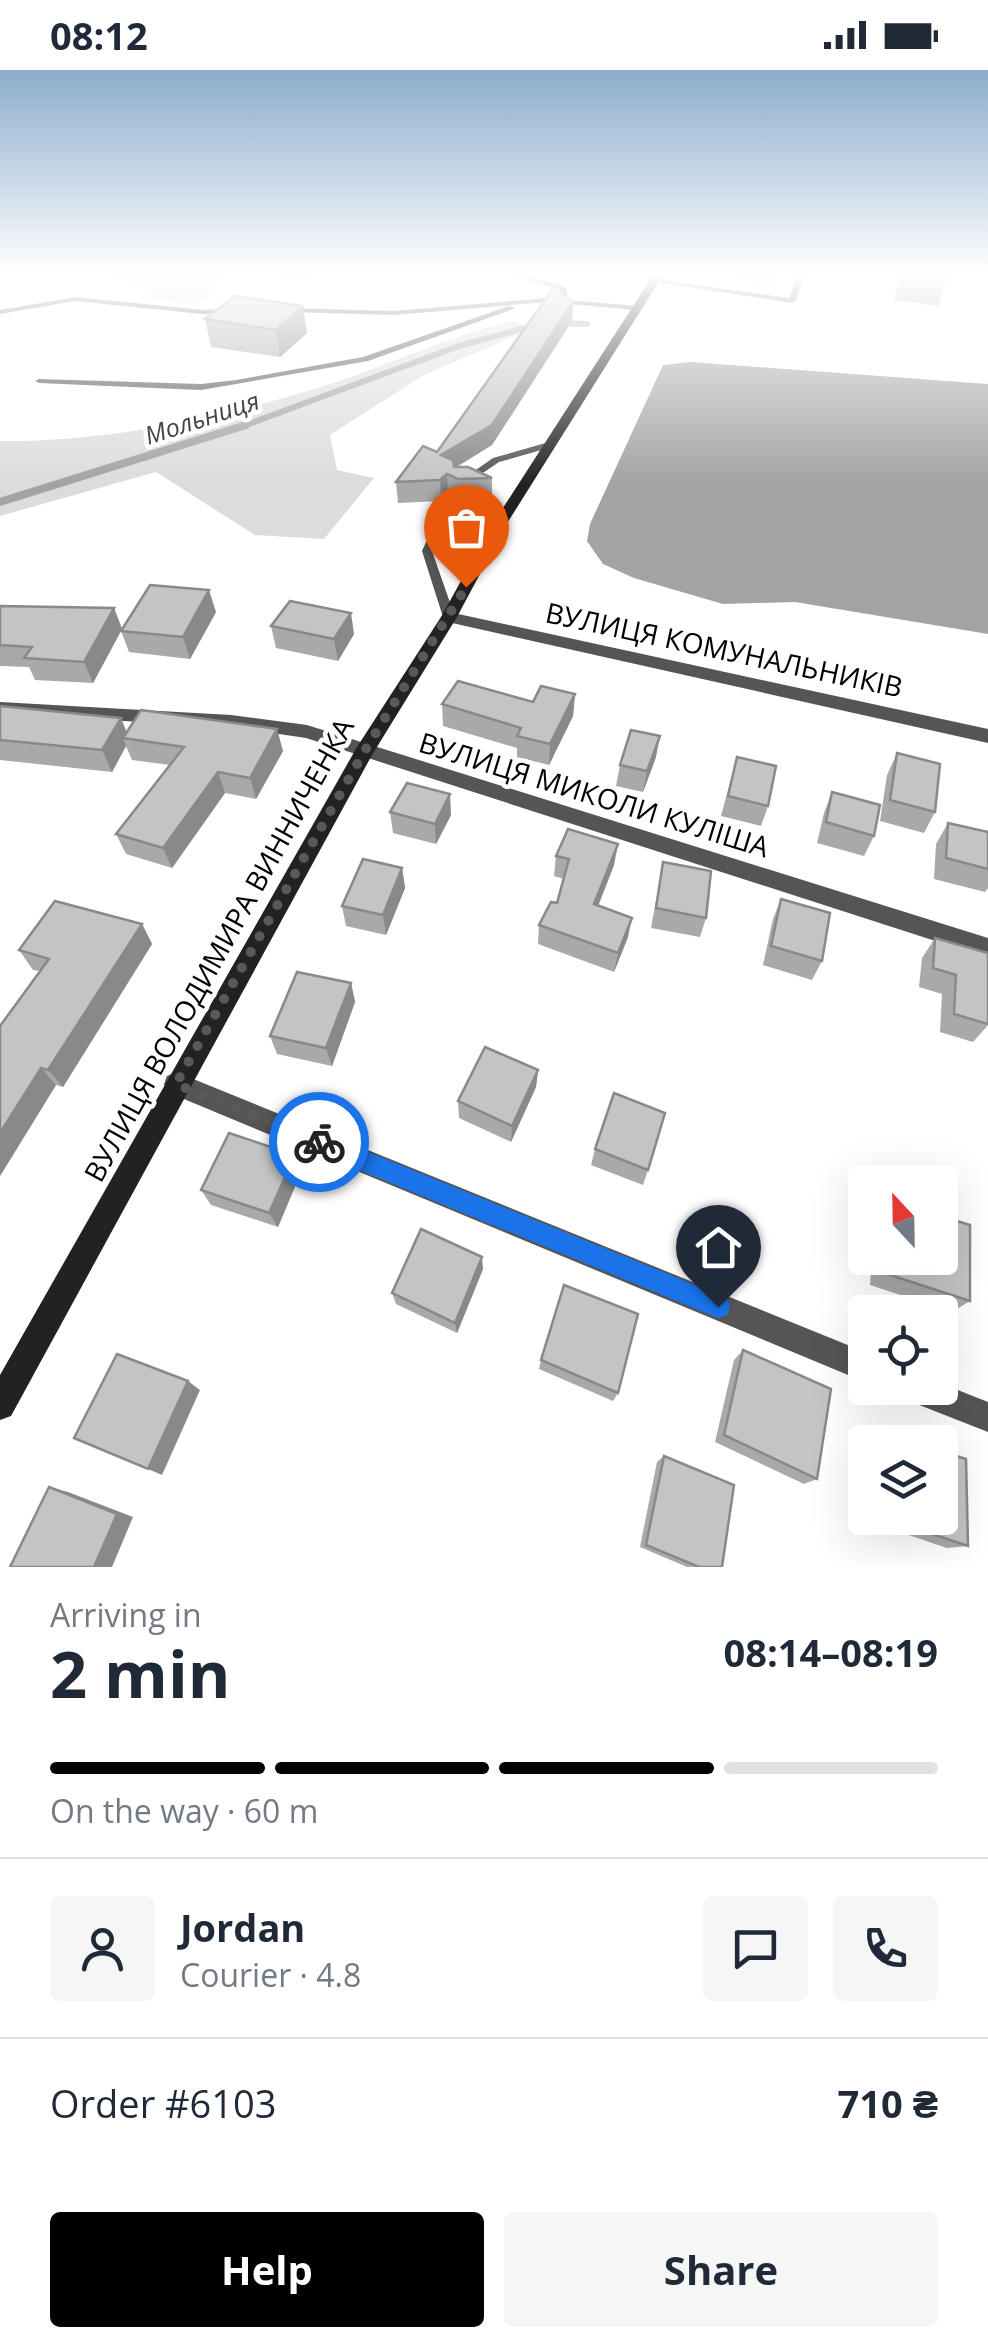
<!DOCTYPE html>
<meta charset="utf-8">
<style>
:root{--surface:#fff;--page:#f6f6f7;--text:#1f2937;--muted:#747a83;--line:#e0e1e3;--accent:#000}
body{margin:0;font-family:"Open Sans",sans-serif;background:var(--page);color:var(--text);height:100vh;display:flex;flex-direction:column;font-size:38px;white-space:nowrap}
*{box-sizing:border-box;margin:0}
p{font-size:32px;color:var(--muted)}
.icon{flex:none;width:55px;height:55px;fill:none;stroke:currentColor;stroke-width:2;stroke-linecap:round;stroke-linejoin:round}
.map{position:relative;height:1497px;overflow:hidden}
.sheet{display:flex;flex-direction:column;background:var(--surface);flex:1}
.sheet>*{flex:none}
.needle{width:65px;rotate:338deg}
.tools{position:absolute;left:848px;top:1095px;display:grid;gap:20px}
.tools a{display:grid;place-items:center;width:110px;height:110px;border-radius:10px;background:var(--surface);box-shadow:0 10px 40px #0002;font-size:50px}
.pin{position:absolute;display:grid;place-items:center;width:85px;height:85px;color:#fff;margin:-102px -42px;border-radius:50% 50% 50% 0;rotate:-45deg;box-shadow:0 0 10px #0007}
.pin .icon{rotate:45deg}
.courier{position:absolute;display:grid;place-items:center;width:100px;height:100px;margin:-50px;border:8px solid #1a73e8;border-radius:50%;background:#fff;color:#222;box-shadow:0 2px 12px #0007}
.overview em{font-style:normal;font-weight:700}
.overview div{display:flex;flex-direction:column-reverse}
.overview{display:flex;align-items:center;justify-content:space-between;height:170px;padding:0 50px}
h1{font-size:65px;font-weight:700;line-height:75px}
.bar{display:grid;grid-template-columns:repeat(4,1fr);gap:15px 10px;align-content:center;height:120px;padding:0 50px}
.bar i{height:12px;border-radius:8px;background:var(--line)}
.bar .selected{background:var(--accent)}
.bar p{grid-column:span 4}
.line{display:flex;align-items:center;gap:25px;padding:0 50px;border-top:2px solid var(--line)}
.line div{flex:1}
.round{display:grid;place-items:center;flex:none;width:105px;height:105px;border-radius:10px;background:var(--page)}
.action{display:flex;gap:20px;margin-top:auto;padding:20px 50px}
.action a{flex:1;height:115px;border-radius:10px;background:var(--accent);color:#fff;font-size:40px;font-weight:700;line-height:115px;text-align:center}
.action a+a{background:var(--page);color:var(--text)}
.status{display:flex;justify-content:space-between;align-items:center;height:70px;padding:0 50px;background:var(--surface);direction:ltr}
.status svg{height:28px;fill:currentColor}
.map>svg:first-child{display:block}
.green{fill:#dcdcdc}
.water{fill:#a3a3a3}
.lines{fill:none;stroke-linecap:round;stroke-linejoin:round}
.stream-far1{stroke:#a3a3a3;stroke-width:6}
.stream{stroke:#a3a3a3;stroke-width:8}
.service{fill:#555;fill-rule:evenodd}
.minor{fill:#555;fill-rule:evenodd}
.tertiary{fill:#555;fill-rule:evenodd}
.secondary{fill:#222;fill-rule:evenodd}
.wall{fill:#a9a9a9}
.shaded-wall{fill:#898989}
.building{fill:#c4c4c4;stroke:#898989;stroke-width:2.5}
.route{fill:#1a73e8}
.done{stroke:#595959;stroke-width:10;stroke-dasharray:0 18}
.labels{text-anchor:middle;stroke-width:9;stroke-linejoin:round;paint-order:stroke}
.far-water-label{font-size:25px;font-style:italic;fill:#444;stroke:#fff}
.street-label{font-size:28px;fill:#000;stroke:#fff}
</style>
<div class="status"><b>08:12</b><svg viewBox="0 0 49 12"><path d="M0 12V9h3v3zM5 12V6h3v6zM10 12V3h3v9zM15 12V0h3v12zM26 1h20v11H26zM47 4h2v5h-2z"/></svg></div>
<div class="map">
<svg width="988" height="1497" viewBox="0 0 988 1497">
<rect width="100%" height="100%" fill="#fff"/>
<g class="green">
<polygon points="89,205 229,205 208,220 215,222 198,235 146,227 160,216"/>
<path d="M512,251L533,258L422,306L330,365L337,400L374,408L324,469L255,465L156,402L0,446V371C108,372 221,348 324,316C387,296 448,266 512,251Z"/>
</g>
<polygon class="water" points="691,292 988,314 988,564 795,532 723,534 634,508 603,494 587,471 590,454 663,295"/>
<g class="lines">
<g class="stream-far1">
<polyline points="558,253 587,254"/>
<polyline points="238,358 459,276 536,255"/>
</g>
<polyline class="stream" points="0,432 246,355"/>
<g class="service">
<polygon points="510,205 521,205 566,217 568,230 636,236 640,238 636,240 547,232 394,245 288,242 284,240 288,238 394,241 547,228 560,229 560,220"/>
<polygon points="797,205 804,205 796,231 792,233 651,211 655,209 789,228"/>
<polygon points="75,227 203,240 232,239 236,241 232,243 203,244 75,231 0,244 0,240"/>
<polygon points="509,236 516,238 368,291 236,314 201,320 39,313 35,311 39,309 201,314 236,310 363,287"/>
<polygon points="549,372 554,375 552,377 499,392 468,413 460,411 493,388"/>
<polygon points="450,428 455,431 432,481 455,547 449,551 443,547 422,481 445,431"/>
</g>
<g class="minor">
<polygon points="0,632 231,645 307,655 988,868 988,888 306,668 231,657 0,644"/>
<polygon points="176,1002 865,1282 865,1312 167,1022 164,1014 167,1006"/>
<polygon points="940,1313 988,1332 988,1362 904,1329 900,1318 940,1318"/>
</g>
<polygon class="tertiary" points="449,542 988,659 988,673 443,551 441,547"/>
<polygon class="secondary" points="653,205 663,205 506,455 457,547 372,685 11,1346 0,1350 0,1305 357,677 441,547 492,455"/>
</g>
<g class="wall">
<polygon points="266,205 314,205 307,211"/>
<polygon points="729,205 775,205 771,213 728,207"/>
<polygon points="900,205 948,205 938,236 894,230"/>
<polygon points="573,232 572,251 492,375 457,397 492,408 492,429 459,430 448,425 441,431 398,433 396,412 437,382"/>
<polygon points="205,249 307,263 280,287 211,277"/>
<polygon points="0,536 114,538 122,559 216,542 190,589 129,582 121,561 93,613 35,610 29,597 0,596"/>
<polygon points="271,556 354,564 338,591 276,578"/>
<polygon points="575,624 573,646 549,695 517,687 517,678 443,656 442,634 533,632"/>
<polygon points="0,636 121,648 127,663 283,681 256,729 225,723 172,798 126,784 116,764 170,695 132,690 126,676 112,702 0,690"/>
<polygon points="897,683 935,742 924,763 880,751 887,705"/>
<polygon points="656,687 643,722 616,716 620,695"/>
<polygon points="737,687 768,736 761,756 721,746"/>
<polygon points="832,722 874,766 864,786 817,773 824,743"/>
<polygon points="390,742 451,745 436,774 393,763"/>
<polygon points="948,753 988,762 988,818 985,822 934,809 936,774"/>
<polygon points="556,786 614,795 598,836 628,867 614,902 538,874 539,855 557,833 564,809 554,806"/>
<polygon points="663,792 706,848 700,867 651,858"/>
<polygon points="402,798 405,818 386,865 346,856 342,836"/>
<polygon points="781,829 822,891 812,910 763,895 773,849"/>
<polygon points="142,854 152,874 63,1017 56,1015 0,1106 40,901 33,900 19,880"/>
<polygon points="935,868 988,883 988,955 973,972 940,962 942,924 919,917 922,888"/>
<polygon points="351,913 355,932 332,996 277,984 270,966"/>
<polygon points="538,1000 536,1017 511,1072 459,1048 458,1031"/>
<polygon points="595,1079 648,1100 643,1115 591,1095"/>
<polygon points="295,1085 302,1100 278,1157 211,1135 201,1120"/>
<polygon points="872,1188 940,1188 970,1231 952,1242 870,1215"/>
<polygon points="483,1199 457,1263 396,1234 392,1223"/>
<polygon points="743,1280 817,1409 804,1414 715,1372 734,1290"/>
<polygon points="541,1290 618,1323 613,1331 539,1299"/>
<polygon points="877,1360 914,1372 865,1372 865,1448 940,1448 968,1476 947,1478 858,1448 861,1367"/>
<polygon points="664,1386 722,1497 687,1497 640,1477 657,1392"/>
</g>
<g class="shaded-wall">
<polygon points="573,232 572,251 492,375 442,405 441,385"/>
<polygon points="303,236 307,263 280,287 276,260"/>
<polygon points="447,404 448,425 441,431 440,410"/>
<polygon points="209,520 216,542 190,589 183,567"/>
<polygon points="114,538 122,559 93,613 84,592"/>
<polygon points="351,543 354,564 338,591 334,569"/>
<polygon points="575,624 573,646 549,695 550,674"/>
<polygon points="121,648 129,669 123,668 126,676 112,702 102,680"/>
<polygon points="277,659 283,681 256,729 250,708"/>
<polygon points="660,666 656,687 643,722 647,701"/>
<polygon points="218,702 225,723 172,798 163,778"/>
<polygon points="450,724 451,745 436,774 435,754"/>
<polygon points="618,774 614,795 591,854 594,834"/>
<polygon points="402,798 405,818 386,865 383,845"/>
<polygon points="632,848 628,867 614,902 618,883"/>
<polygon points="142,854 152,874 63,1017 48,1000"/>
<polygon points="351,913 355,932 332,996 326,978"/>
<polygon points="41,998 56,1015 0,1106 0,1063"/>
<polygon points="538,1000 536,1017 511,1072 512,1056"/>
<polygon points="295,1085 302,1100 278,1157 269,1143"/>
<polygon points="482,1187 483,1199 457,1263 455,1253"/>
<polygon points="188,1311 200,1320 162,1405 148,1399"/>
<polygon points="49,1417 68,1422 133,1447 112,1497 94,1497"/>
</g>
<g class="building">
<polygon points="553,219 573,232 492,355 441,385 453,390 454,397 468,397 492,408 458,409 447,404 440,410 396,412 423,376 437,382"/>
<polygon points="235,226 303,236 276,260 205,249"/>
<polygon points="150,515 209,520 183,567 121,561"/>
<polygon points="290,531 351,543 334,569 271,556"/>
<polygon points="0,536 114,538 84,592 24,588 32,577 0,575"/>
<polygon points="458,611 533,632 541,616 575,624 550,674 517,666 521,658 442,634"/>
<polygon points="0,636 121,648 102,680 0,670"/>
<polygon points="141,640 277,659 250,708 218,702 163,778 116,764 184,677 123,668"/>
<polygon points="631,660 660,666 647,701 620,695"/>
<polygon points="897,683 940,694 935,742 890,730"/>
<polygon points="737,687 776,696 768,736 728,726"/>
<polygon points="407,713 450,724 435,754 390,742"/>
<polygon points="832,722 880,735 874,766 826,752"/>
<polygon points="948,753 988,762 988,799 946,788"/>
<polygon points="568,759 618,774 594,834 632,848 618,883 539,855 551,832 557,833 569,789 556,786"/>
<polygon points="363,789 402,798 383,845 342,836"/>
<polygon points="663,792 711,801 706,848 656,838"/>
<polygon points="781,829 830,843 822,891 771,876"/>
<polygon points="55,831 142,854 48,1000 41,998 0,1063 0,956 49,889 19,880"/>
<polygon points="935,868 988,883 988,954 954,944 956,905 933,898"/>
<polygon points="297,902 351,913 326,978 270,966"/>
<polygon points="485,977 538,1000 512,1056 458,1031"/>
<polygon points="614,1023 665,1043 648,1100 595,1079"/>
<polygon points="229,1063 295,1085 269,1143 201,1120"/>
<polygon points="940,1146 970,1155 970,1231 884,1203 885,1188 940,1188"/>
<polygon points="421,1159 482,1187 455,1253 392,1223"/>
<polygon points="564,1215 638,1244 618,1323 541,1290"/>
<polygon points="743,1280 831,1319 817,1409 724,1365"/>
<polygon points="117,1284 188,1311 148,1399 74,1368"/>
<polygon points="877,1360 914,1372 876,1372"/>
<polygon points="940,1381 966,1389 968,1476 884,1448 940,1448"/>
<polygon points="664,1386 734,1415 722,1497 699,1497 646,1475"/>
<polygon points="49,1417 117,1444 94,1497 10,1497"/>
</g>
<linearGradient id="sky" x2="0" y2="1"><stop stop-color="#8cadcc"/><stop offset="0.49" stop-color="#fff"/><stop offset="1" stop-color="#fff" stop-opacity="0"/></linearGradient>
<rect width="988" height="415" fill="url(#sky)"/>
<polygon class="route" points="319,1062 727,1228 730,1237 727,1245 718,1248 311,1080 308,1072 311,1065"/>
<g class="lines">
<polyline class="done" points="319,1072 176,1014 364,682 466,517"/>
</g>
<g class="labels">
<g class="far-water-label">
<text transform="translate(202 348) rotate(-18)" y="9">Мольниця</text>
</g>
<g class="street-label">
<text transform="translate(724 580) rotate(12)" y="10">ВУЛИЦЯ КОМУНАЛЬНИКІВ</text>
<text transform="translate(594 725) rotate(17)" y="10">ВУЛИЦЯ МИКОЛИ КУЛІША</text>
<text transform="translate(219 880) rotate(-61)" y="10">ВУЛИЦЯ ВОЛОДИМИРА ВИННИЧЕНКА</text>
</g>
</g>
</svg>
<div class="tools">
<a><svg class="needle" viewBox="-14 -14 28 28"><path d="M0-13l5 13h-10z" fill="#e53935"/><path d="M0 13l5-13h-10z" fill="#747a83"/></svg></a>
<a><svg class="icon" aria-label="locate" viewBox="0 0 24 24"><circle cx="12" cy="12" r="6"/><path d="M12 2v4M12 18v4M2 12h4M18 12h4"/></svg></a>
<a><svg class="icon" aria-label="layers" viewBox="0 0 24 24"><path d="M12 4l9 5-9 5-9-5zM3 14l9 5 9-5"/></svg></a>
</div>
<div class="pin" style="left:466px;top:517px;background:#ea580c"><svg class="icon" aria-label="bag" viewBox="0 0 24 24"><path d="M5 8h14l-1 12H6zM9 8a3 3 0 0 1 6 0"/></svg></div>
<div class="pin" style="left:718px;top:1237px;background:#1f2937"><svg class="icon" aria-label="home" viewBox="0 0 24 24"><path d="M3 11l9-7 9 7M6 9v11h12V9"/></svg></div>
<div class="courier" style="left:319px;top:1072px"><svg class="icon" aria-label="bike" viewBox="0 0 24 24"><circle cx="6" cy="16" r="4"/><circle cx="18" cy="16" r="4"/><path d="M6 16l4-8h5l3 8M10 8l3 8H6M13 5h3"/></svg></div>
</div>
<section class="sheet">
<div class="overview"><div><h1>2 min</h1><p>Arriving in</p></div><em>08:14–08:19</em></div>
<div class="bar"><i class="selected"></i><i class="selected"></i><i class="selected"></i><i></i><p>On the way · 60 m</p></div>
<div class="line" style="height:180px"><a class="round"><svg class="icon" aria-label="person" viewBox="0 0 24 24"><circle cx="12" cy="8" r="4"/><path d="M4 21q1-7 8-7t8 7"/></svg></a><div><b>Jordan</b><p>Courier · 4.8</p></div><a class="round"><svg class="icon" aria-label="chat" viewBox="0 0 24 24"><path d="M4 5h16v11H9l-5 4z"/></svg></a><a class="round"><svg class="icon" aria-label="phone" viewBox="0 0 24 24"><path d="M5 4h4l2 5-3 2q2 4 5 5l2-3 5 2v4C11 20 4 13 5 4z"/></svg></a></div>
<div class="line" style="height:130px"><div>Order #6103</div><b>710 ₴</b></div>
<div class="action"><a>Help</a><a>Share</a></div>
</section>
